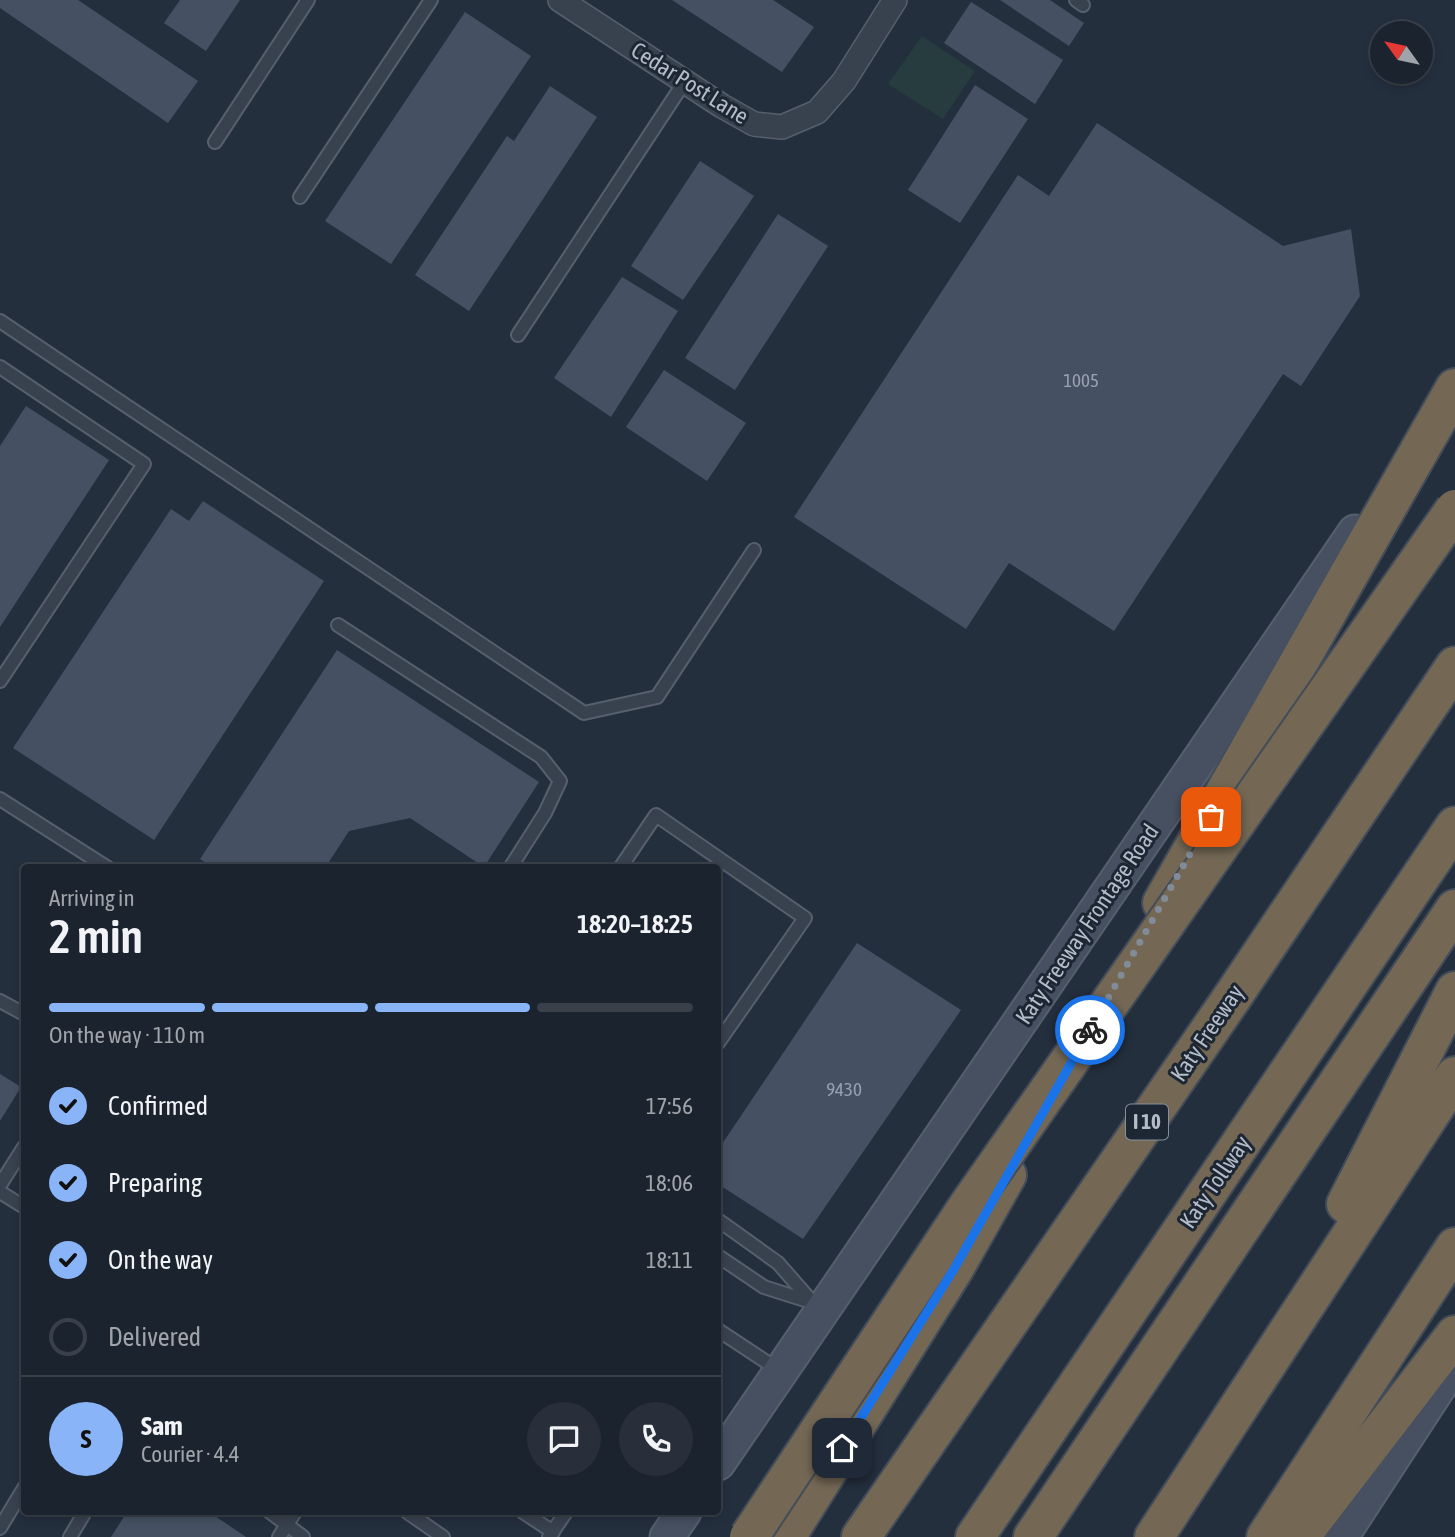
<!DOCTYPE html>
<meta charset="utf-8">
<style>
:root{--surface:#1b232e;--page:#282f3a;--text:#f1f3f6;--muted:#a0a4aa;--line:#39404a;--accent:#8ab4f8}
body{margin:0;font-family:"Asap Condensed",sans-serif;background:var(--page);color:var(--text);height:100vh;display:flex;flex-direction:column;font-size:26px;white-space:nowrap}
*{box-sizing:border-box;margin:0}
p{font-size:23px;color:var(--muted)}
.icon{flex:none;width:38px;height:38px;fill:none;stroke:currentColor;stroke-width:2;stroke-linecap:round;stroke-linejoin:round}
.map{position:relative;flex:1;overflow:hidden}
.sheet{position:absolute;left:21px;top:864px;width:700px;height:651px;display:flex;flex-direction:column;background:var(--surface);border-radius:7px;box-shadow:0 4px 10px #0003,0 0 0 2px var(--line)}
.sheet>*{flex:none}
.needle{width:46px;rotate:303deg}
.buttons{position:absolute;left:1370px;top:21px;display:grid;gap:14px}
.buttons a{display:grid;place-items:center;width:63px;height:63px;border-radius:50%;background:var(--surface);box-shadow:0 4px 10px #0003,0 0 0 2px var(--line);font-size:35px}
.pin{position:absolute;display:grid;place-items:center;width:60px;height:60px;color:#fff;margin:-30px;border-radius:14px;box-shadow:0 4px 10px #0006}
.courier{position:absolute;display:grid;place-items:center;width:70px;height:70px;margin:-35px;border:5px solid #1a73e8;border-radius:50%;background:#fff;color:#222;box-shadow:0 2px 9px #0007}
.headline em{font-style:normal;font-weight:600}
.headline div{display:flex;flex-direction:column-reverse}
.headline{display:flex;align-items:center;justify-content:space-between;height:119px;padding:0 28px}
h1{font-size:46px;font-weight:600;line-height:52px}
.bar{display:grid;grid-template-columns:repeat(4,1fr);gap:10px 7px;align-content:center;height:84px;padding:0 28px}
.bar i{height:9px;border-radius:5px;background:var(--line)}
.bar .selected{background:var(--accent)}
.bar p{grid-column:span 4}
.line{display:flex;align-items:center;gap:18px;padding:0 28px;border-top:2px solid var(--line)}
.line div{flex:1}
.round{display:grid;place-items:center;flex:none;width:74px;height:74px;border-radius:37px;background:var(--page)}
ol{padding:0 28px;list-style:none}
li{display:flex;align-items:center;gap:21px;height:77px}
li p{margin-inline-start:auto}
li .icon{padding:7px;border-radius:50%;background:var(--accent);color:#111;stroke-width:4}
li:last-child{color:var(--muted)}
li i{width:38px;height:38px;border:4px solid var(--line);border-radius:50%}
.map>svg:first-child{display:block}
.green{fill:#263c3f}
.building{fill:#455162}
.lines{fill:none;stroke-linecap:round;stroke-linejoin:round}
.lane-casing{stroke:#565f6c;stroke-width:16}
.street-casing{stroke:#565f6c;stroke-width:26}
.secondary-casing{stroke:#565f6c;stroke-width:37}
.highway-casing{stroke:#434c59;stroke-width:42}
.lane{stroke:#38414e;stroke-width:12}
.street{stroke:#38414e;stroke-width:23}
.secondary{stroke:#465061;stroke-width:33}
.highway{stroke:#746855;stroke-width:38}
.highway-bridge-casing{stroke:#434c59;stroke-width:42;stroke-linecap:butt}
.highway-bridge{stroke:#746855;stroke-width:38}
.done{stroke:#828b98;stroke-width:7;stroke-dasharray:0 12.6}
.route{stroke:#1a73e8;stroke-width:9}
.labels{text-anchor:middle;stroke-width:6;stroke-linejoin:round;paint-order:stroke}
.number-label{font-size:19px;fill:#98a1af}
.shield{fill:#1d2633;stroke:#878f9c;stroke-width:2}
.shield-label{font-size:21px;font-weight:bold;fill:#b4bcc9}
.street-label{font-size:23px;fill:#b4bcc9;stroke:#1d2633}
</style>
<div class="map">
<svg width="1455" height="1537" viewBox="0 0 1455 1537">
<rect width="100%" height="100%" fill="#242f3e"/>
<polygon class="green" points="922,36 975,71 943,119 888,84"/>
<g class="building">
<polygon points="0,0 78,0 198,81 168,123 0,8"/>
<polygon points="180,0 240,0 206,51 164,23"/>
<polygon points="672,0 773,0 814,27 782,72"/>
<polygon points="1000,0 1050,0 1084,23 1069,46"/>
<polygon points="971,2 1063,60 1035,104 944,43"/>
<polygon points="465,12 531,56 391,264 325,221"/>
<polygon points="975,85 1028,119 960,223 908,190"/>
<polygon points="550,86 597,117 469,311 415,275 507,136 514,141"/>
<polygon points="1097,123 1283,246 1351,229 1360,296 1301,386 1283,374 1114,631 1009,563 966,629 794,517 1018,175 1049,196"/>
<polygon points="700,161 754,196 683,300 631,266"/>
<polygon points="778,214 828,246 735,390 685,358"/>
<polygon points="622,277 678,311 611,417 554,378"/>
<polygon points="664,370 746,423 707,481 626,427"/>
<polygon points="26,406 109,460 0,627 0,446"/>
<polygon points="203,501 324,581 154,840 13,748 171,509 189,521"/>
<polygon points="337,650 539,782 484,867 410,818 349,831 325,868 213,868 200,859"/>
<polygon points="857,943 961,1010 803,1239 718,1184 718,1150"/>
<polygon points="0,1074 21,1087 0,1121"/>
<polygon points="127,1512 209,1512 246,1537 111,1537"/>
</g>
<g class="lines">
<defs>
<g id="lane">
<polyline points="1076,0 1083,5"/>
<polyline points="215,142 308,0"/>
<polyline points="300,197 431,0"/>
<polyline points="0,321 584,713 657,697 754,550"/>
<polyline points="518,335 685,81"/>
<polyline points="0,367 144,464 0,681"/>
<polyline points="338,625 541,757 560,781 545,813 510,868"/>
<polyline points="0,799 108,868"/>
<polyline points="620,868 656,815 805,918 718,1043"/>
<polyline points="0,1001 24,1014"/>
<polyline points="0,1185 24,1147"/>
<polyline points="0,1192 24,1207"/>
<polyline points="718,1220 778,1263 813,1303"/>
<polyline points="718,1256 764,1287 811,1302"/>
<polyline points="718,1330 780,1371"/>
<polyline points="270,1512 303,1537"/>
<polyline points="407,1512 443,1537"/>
<polyline points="523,1512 553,1532"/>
<polyline points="0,1528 24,1488"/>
<polyline points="70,1537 85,1512"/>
<polyline points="279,1537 295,1512"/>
<polyline points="549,1537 566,1512"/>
</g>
<polyline id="street" points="560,0 722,106 754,124 782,127 817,112 844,81 895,0"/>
<g id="secondary">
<polyline points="718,1463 1355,532"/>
<polyline points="667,1537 684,1512"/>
<polyline points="1341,1537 1455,1362"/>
</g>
<g id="highway">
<polyline points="1162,903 1455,388"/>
<polyline points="1346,1204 1455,991"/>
<polyline points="786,1537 954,1269 1007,1175"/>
<polyline points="861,1537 1229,1002 1455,666"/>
<polyline points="975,1537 1455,826"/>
<polyline points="1033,1537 1455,909"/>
<polyline points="1154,1537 1455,1076"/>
<polyline points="1266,1537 1455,1247"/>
<polyline points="1300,1537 1455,1335"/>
</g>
</defs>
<use href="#lane" class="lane-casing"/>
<use href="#street" class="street-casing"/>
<use href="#secondary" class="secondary-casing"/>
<use href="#highway" class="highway-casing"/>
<use href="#lane" class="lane"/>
<use href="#street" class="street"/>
<use href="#secondary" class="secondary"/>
<use href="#highway" class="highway"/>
<defs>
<polyline id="highway-bridge" points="749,1537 968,1206 1455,509"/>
</defs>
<use href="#highway-bridge" class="highway-bridge-casing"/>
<use href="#highway-bridge" class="highway-bridge"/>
</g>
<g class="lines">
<polyline class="done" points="1090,1030 1211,817"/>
<polyline class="route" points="842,1448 954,1269 1090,1030"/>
</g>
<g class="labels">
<g class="number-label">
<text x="1081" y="387">1005</text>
<text x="844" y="1096">9430</text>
</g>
<rect class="shield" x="1126" y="1104.5" width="42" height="35" rx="5"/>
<g class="shield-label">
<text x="1147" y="1129">I 10</text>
</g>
<g class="street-label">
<text transform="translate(690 83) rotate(32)" y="8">Cedar Post Lane</text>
<text transform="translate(1087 924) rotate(-56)" y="8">Katy Freeway Frontage Road</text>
<text transform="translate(1207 1033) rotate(-56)" y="8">Katy Freeway</text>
<text transform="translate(1215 1182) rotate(-56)" y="8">Katy Tollway</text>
</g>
</g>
</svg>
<div class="buttons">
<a><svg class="needle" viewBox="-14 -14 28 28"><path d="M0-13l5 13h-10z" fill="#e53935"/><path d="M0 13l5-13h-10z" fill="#a0a4aa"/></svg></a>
</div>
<div class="pin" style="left:1211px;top:817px;background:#ea580c"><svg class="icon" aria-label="bag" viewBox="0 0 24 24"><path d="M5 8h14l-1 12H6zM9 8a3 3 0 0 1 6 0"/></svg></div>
<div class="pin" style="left:842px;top:1448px;background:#1f2937"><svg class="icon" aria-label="home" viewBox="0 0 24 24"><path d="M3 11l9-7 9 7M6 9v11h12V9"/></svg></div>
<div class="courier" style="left:1090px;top:1030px"><svg class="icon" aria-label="bike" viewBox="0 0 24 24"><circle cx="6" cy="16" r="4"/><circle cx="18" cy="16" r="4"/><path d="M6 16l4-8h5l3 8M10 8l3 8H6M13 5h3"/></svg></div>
<section class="sheet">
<div class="headline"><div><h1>2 min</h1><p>Arriving in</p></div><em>18:20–18:25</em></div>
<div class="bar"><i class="selected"></i><i class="selected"></i><i class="selected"></i><i></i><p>On the way · 110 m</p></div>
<ol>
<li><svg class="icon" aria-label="check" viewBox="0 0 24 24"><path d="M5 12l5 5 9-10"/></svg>Confirmed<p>17:56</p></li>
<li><svg class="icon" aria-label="check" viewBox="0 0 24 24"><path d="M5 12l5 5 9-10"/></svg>Preparing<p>18:06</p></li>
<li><svg class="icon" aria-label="check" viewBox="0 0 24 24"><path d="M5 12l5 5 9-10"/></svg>On the way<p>18:11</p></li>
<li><i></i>Delivered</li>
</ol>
<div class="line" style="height:126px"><b class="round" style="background:var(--accent);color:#111">S</b><div><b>Sam</b><p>Courier · 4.4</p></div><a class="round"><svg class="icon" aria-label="chat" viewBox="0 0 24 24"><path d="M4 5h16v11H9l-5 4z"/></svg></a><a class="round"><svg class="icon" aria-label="phone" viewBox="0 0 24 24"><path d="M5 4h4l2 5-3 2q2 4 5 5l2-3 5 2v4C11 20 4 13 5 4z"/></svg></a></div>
</section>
</div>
